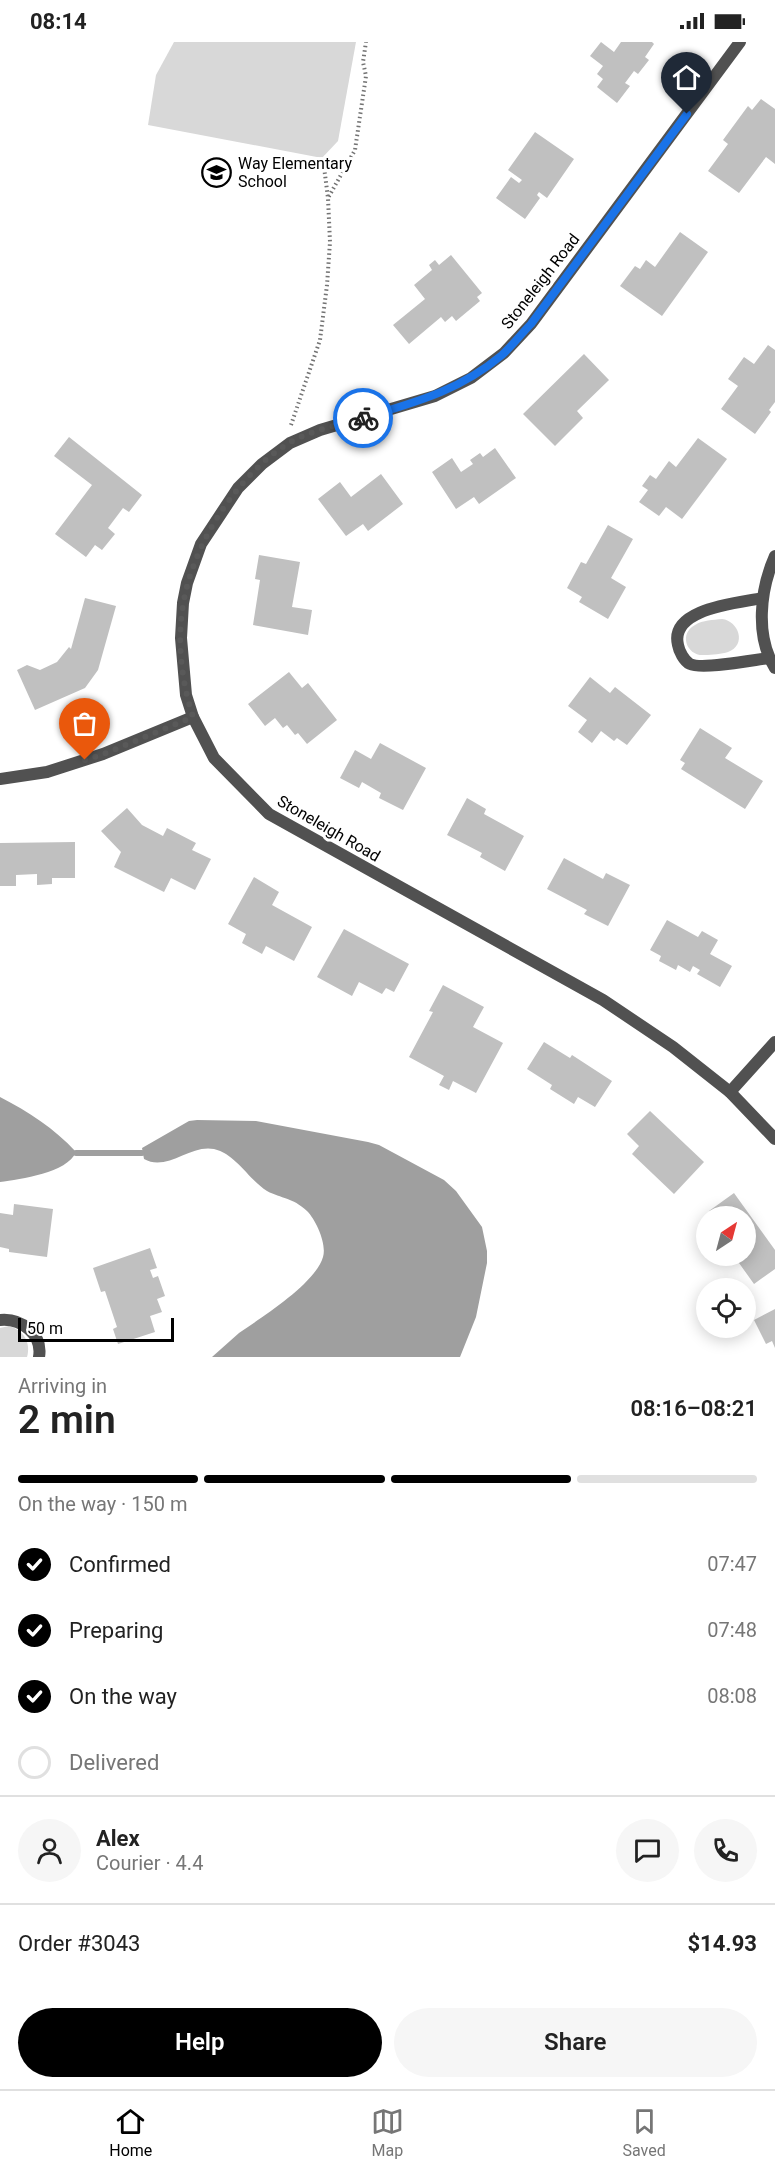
<!DOCTYPE html>
<meta charset="utf-8">
<style>
:root{--surface:#fff;--page:#f6f6f6;--text:#222;--muted:#767676;--line:#e0e0e0;--accent:#000}
body{margin:0;font-family:Roboto,sans-serif;background:var(--page);color:var(--text);height:100vh;display:flex;flex-direction:column;font-size:22px;white-space:nowrap}
*{box-sizing:border-box;margin:0}
p{font-size:20px;color:var(--muted)}
.icon{flex:none;width:33px;height:33px;fill:none;stroke:currentColor;stroke-width:2;stroke-linecap:round;stroke-linejoin:round}
.map{position:relative;height:1315px;overflow:hidden}
.panel{display:flex;flex-direction:column;background:var(--surface);flex:1}
.panel>*{flex:none}
.needle{width:39px;rotate:36deg}
.controls{position:absolute;left:696px;top:1164px;display:grid;gap:12px}
.controls a{display:grid;place-items:center;width:60px;height:60px;border-radius:50%;background:var(--surface);box-shadow:0 3px 15px #0003;font-size:30px}
.scale{position:absolute;left:18px;bottom:15px;width:156px;box-sizing:border-box;padding-left:6px;border:3px solid #000;border-top:0;font-size:16px;line-height:21px;white-space:nowrap;color:#000;-webkit-text-stroke:4px #fff;paint-order:stroke}
.pin{position:absolute;display:grid;place-items:center;width:51px;height:51px;color:#fff;margin:-62px -26px;border-radius:50% 50% 50% 0;rotate:-45deg;box-shadow:0 0 6px #0007}
.pin .icon{rotate:45deg}
.courier{position:absolute;display:grid;place-items:center;width:60px;height:60px;margin:-30px;border:4px solid #1a73e8;border-radius:50%;background:#fff;color:#222;box-shadow:0 2px 8px #0007}
.summary em{font-style:normal;font-weight:600}
.summary div{display:flex;flex-direction:column-reverse}
.summary{display:flex;align-items:center;justify-content:space-between;height:102px;padding:0 18px}
h1{font-size:39px;font-weight:600;line-height:45px}
.bar{display:grid;grid-template-columns:repeat(4,1fr);gap:9px 6px;align-content:center;height:72px;padding:0 18px}
.bar i{height:8px;border-radius:4px;background:var(--line)}
.bar .on{background:var(--accent)}
.bar p{grid-column:span 4}
.line{display:flex;align-items:center;gap:15px;padding:0 18px;border-top:2px solid var(--line)}
.line div{flex:1}
.round{display:grid;place-items:center;flex:none;width:63px;height:63px;border-radius:32px;background:var(--page)}
ol{padding:0 18px;list-style:none}
li{display:flex;align-items:center;gap:18px;height:66px}
li p{margin-inline-start:auto}
li .icon{padding:6px;border-radius:50%;background:var(--accent);color:#fff;stroke-width:4}
li:last-child{color:var(--muted)}
li i{width:33px;height:33px;border:3px solid var(--line);border-radius:50%}
.primary-button{display:flex;gap:12px;margin-top:auto;padding:12px 18px}
.primary-button a{flex:1;height:69px;border-radius:36px;background:var(--accent);color:#fff;font-size:24px;font-weight:600;line-height:69px;text-align:center}
.primary-button a+a{background:var(--page);color:var(--text)}
.status{display:flex;justify-content:space-between;align-items:center;height:42px;padding:0 30px;background:var(--surface);direction:ltr}
.status svg{height:16px;fill:currentColor}
.dock{display:flex;justify-content:space-around;align-items:center;height:84px;border-top:2px solid var(--line);background:var(--surface);font-size:16px;color:var(--muted)}
.dock a{display:grid;justify-items:center;gap:3px}
.dock .on{color:var(--accent)}
.map>svg:first-child{display:block}
.green{fill:#d8d8d8}
.water{fill:#9f9f9f}
.lines{fill:none;stroke-linecap:round;stroke-linejoin:round}
.stream{stroke:#9f9f9f;stroke-width:6}
.building{fill:#c0c0c0}
.path{stroke:#737373;stroke-width:4;stroke-dasharray:1.5 3;stroke-linecap:butt}
.street{stroke:#515151;stroke-width:12}
.done{stroke:#595959;stroke-width:6;stroke-dasharray:0 10.8}
.route{stroke:#1a73e8;stroke-width:8}
.labels{text-anchor:middle;stroke-width:6;stroke-linejoin:round;paint-order:stroke}
.poi-label{font-size:16px;fill:#000;stroke:#fff;text-anchor:start}
.street-label{font-size:16px;fill:#000;stroke:#fff}
</style>
<div class="status"><b>08:14</b><svg viewBox="0 0 49 12"><path d="M0 12V9h3v3zM5 12V6h3v6zM10 12V3h3v9zM15 12V0h3v12zM26 1h20v11H26zM47 4h2v5h-2z"/></svg></div>
<div class="map">
<svg width="775" height="1315" viewBox="0 0 775 1315">
<rect width="100%" height="100%" fill="#fff"/>
<g class="green">
<polygon points="174,0 356,0 338,99 322,116 148,83 156,33"/>
<path d="M722,577C739,579 747,603 728,610C722,612 712,613 705,613C687,615 678,592 695,583C703,578 713,578 722,577Z"/>
<path d="M9,1284C24,1288 31,1301 27,1315H0V1286Z"/>
</g>
<g class="water">
<path d="M0,1055C29,1070 54,1086 76,1110C67,1131 21,1137 0,1140Z"/>
<path d="M197,1078L256,1079L368,1100L379,1103L444,1138L456,1149L482,1185L487,1209V1221L476,1275L460,1315H212C221,1307 230,1299 239,1291C262,1275 315,1242 323,1215C327,1202 316,1178 307,1169C292,1155 282,1157 267,1149C249,1138 236,1112 214,1107C190,1102 167,1130 144,1117L142,1106L189,1079Z"/>
</g>
<g class="lines">
<polyline class="stream" points="76,1111 142,1111"/>
</g>
<g class="building">
<polygon points="601,0 614,10 621,0 652,0 654,2 645,15 649,18 638,32 634,29 625,41 630,44 617,61 597,45 603,37 597,32 603,24 590,14"/>
<polygon points="761,57 775,67 775,122 766,115 739,151 708,129 728,102 723,98 748,64 752,68"/>
<polygon points="535,90 574,117 547,156 539,150 537,153 540,156 525,177 496,156 511,135 519,141 522,138 508,128"/>
<polygon points="680,190 708,210 662,274 620,244 635,224 640,227 646,218 655,225"/>
<polygon points="451,213 482,251 477,255 480,259 456,279 452,274 445,280 441,275 409,302 393,283 425,257 414,243 432,228 429,223 435,218 439,223"/>
<polygon points="768,303 775,308 775,360 769,368 771,370 755,392 721,367 738,344 728,337 744,315 754,322"/>
<polygon points="584,312 609,338 577,369 583,376 555,404 523,372"/>
<polygon points="69,395 142,453 129,470 123,466 108,486 115,492 102,508 95,503 86,515 55,492 92,443 54,414"/>
<polygon points="698,396 727,417 682,477 666,465 659,474 639,460 648,448 642,444 650,433 656,437 669,419 676,425"/>
<polygon points="495,406 516,436 479,462 474,455 456,467 432,430 452,416 461,430 473,422 470,418 480,411 483,415"/>
<polygon points="381,432 403,462 368,489 363,482 346,494 318,457 340,440 351,455"/>
<polygon points="608,483 633,497 611,536 626,545 608,577 579,560 582,555 567,546 581,520 586,522"/>
<polygon points="259,513 300,520 292,565 312,568 308,593 253,583 260,538 255,537"/>
<polygon points="85,556 116,564 98,628 85,646 35,668 17,628 27,623 40,628 57,620 69,605 71,607"/>
<polygon points="289,630 302,646 308,641 337,678 307,702 298,691 295,693 287,683 283,686 275,676 265,684 248,662"/>
<polygon points="590,635 610,651 615,645 651,673 627,703 617,696 614,699 601,689 592,701 578,690 587,678 568,664"/>
<polygon points="700,686 732,706 725,716 763,739 745,767 681,727 685,721 680,718"/>
<polygon points="380,701 426,726 403,768 379,756 381,751 362,740 359,746 340,736 355,708 371,717"/>
<polygon points="467,756 486,767 484,772 524,794 505,829 480,815 482,811 447,793"/>
<polygon points="127,766 142,783 163,794 167,786 196,801 192,808 211,817 195,848 171,836 164,850 114,825 121,810 101,789"/>
<polygon points="75,800 75,836 52,836 52,842 37,843 37,832 16,833 16,844 0,844 0,801"/>
<polygon points="564,816 603,837 606,831 630,843 608,884 584,872 587,868 547,847"/>
<polygon points="254,835 279,850 272,863 312,885 294,919 266,904 262,912 242,901 246,892 228,882"/>
<polygon points="667,878 698,895 702,889 718,898 710,912 732,924 720,945 697,932 700,928 693,924 690,930 678,923 676,928 659,919 661,914 650,908"/>
<polygon points="344,887 409,922 394,950 386,946 382,952 359,940 352,954 317,935"/>
<polygon points="443,943 484,965 473,985 503,1001 476,1051 453,1039 449,1048 439,1043 444,1034 409,1015 433,970 429,969"/>
<polygon points="544,1000 570,1016 572,1013 612,1039 595,1065 578,1055 574,1062 550,1047 552,1043 527,1027"/>
<polygon points="650,1069 704,1120 674,1152 632,1112 639,1104 627,1092"/>
<polygon points="734,1151 775,1208 775,1227 754,1242 734,1214 746,1214 746,1174 712,1174 709,1169"/>
<polygon points="14,1162 53,1167 47,1215 9,1210 9,1207 0,1205 0,1171 13,1173"/>
<polygon points="150,1206 157,1226 150,1228 153,1236 158,1234 165,1254 157,1257 162,1270 150,1274 155,1290 118,1302 113,1287 117,1285 105,1249 101,1250 93,1226"/>
<polygon points="775,1267 775,1306 772,1299 766,1302 754,1278"/>
</g>
<g class="lines">
<g class="path">
<polyline points="323,117 328,156"/>
<polyline points="291,383 320,298 327,243 330,200 328,156 355,108 366,34 363,20 366,0"/>
</g>
<g class="street">
<polyline points="740,0 531,282 504,311 471,336 435,354 320,388 290,401 262,422 238,446 201,502 187,541 183,561 181,596 186,653 193,675 214,716 269,772 603,958 673,1005 730,1050 775,1097"/>
<path d="M775,514C760,548 755,594 775,626"/>
<path d="M762,556C739,561 669,566 678,603C679,609 684,619 690,622C702,628 753,618 769,616"/>
<polyline points="0,737 47,730 103,712 193,675"/>
<polyline points="730,1050 775,1000"/>
<path d="M0,1278C21,1276 43,1292 39,1315"/>
</g>
</g>
<g class="lines">
<path class="done" d="M85,718L104,712L193,675C168,596 180,528 227,461C244,438 264,416 289,401C311,388 339,383 363,376"/>
<path class="route" d="M363,376C416,360 459,349 502,313C512,304 521,292 531,282L687,72"/>
</g>
<defs>
<symbol id="school-ring" viewBox="-11 -11 22 22"><circle r="9.5" fill="#fff" stroke="#000" stroke-width="1.5"/><path d="M0-5L7-2L0 1L-7-2ZM-4 1L0 2.5L4 1V4Q0 6-4 4Z" fill="#000"/></symbol>
</defs>
<g fill-rule="evenodd">
<use href="#school-ring" x="200" y="114" width="33" height="33"/>
</g>
<g class="labels">
<g class="poi-label">
<text x="238" y="127">Way Elementary<tspan x="238" dy="18">School</tspan></text>
</g>
<g class="street-label">
<text transform="translate(540 239) rotate(-52)" y="6">Stoneleigh Road</text>
<text transform="translate(329 786) rotate(30)" y="6">Stoneleigh Road</text>
</g>
</g>
</svg>
<div class="controls">
<a><svg class="needle" viewBox="-14 -14 28 28"><path d="M0-13l5 13h-10z" fill="#e53935"/><path d="M0 13l5-13h-10z" fill="#767676"/></svg></a>
<a><svg class="icon" aria-label="locate" viewBox="0 0 24 24"><circle cx="12" cy="12" r="6"/><path d="M12 2v4M12 18v4M2 12h4M18 12h4"/></svg></a>
</div>
<div class="scale">50 m</div>
<div class="pin" style="left:85px;top:718px;background:#ea580c"><svg class="icon" aria-label="bag" viewBox="0 0 24 24"><path d="M5 8h14l-1 12H6zM9 8a3 3 0 0 1 6 0"/></svg></div>
<div class="pin" style="left:687px;top:72px;background:#1f2937"><svg class="icon" aria-label="home" viewBox="0 0 24 24"><path d="M3 11l9-7 9 7M6 9v11h12V9"/></svg></div>
<div class="courier" style="left:363px;top:376px"><svg class="icon" aria-label="bike" viewBox="0 0 24 24"><circle cx="6" cy="16" r="4"/><circle cx="18" cy="16" r="4"/><path d="M6 16l4-8h5l3 8M10 8l3 8H6M13 5h3"/></svg></div>
</div>
<section class="panel">
<div class="summary"><div><h1>2 min</h1><p>Arriving in</p></div><em>08:16–08:21</em></div>
<div class="bar"><i class="on"></i><i class="on"></i><i class="on"></i><i></i><p>On the way · 150 m</p></div>
<ol>
<li><svg class="icon" aria-label="check" viewBox="0 0 24 24"><path d="M5 12l5 5 9-10"/></svg>Confirmed<p>07:47</p></li>
<li><svg class="icon" aria-label="check" viewBox="0 0 24 24"><path d="M5 12l5 5 9-10"/></svg>Preparing<p>07:48</p></li>
<li><svg class="icon" aria-label="check" viewBox="0 0 24 24"><path d="M5 12l5 5 9-10"/></svg>On the way<p>08:08</p></li>
<li><i></i>Delivered</li>
</ol>
<div class="line" style="height:108px"><a class="round"><svg class="icon" aria-label="person" viewBox="0 0 24 24"><circle cx="12" cy="8" r="4"/><path d="M4 21q1-7 8-7t8 7"/></svg></a><div><b>Alex</b><p>Courier · 4.4</p></div><a class="round"><svg class="icon" aria-label="chat" viewBox="0 0 24 24"><path d="M4 5h16v11H9l-5 4z"/></svg></a><a class="round"><svg class="icon" aria-label="phone" viewBox="0 0 24 24"><path d="M5 4h4l2 5-3 2q2 4 5 5l2-3 5 2v4C11 20 4 13 5 4z"/></svg></a></div>
<div class="line" style="height:78px"><div>Order #3043</div><b>$14.93</b></div>
<div class="primary-button"><a>Help</a><a>Share</a></div>
</section>
<nav class="dock">
<a class="on"><svg class="icon" aria-label="home" viewBox="0 0 24 24"><path d="M3 11l9-7 9 7M6 9v11h12V9"/></svg>Home</a>
<a><svg class="icon" aria-label="map" viewBox="0 0 24 24"><path d="M3 6l6-2 6 2 6-2v14l-6 2-6-2-6 2zM9 4v14M15 6v14"/></svg>Map</a>
<a><svg class="icon" aria-label="saved" viewBox="0 0 24 24"><path d="M7 4h10v16l-5-4-5 4z"/></svg>Saved</a>
</nav>
